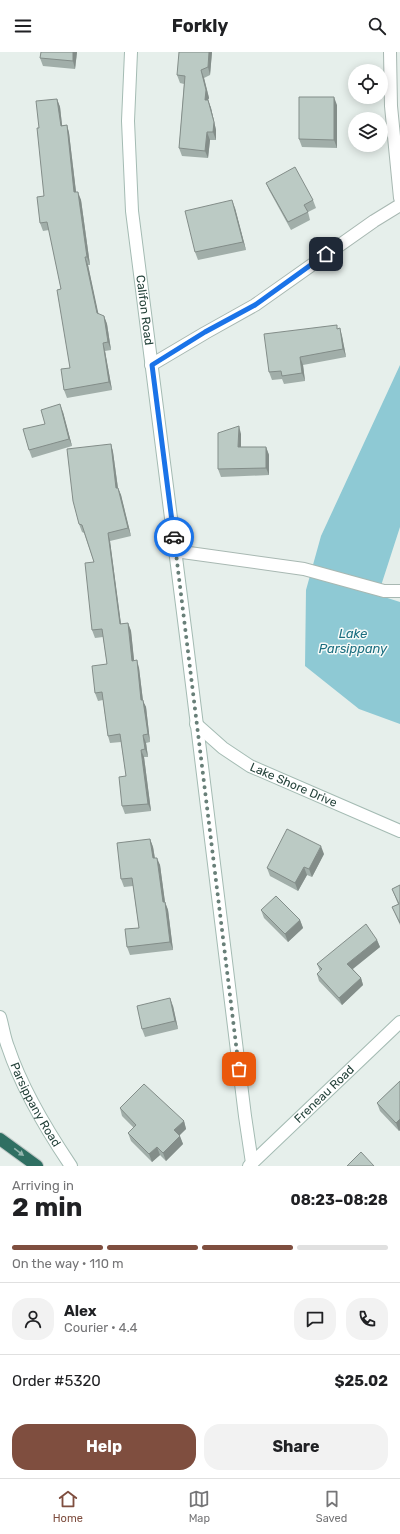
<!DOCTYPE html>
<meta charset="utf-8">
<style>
:root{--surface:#fff;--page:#f2f2f2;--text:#202124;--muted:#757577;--line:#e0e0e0;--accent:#7f4e3f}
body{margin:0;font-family:Rubik,sans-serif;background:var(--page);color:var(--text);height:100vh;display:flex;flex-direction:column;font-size:15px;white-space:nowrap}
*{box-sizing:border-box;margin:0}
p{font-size:13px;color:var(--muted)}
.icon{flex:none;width:22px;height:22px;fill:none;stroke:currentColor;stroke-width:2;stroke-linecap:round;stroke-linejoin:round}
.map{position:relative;height:1114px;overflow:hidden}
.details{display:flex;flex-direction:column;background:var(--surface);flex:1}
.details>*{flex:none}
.fabs{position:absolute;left:348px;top:12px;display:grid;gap:8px}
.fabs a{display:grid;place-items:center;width:40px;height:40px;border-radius:50%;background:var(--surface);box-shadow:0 2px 10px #0003;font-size:20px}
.pin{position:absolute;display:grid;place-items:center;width:34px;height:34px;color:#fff;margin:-17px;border-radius:8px;box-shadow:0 2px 6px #0006}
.courier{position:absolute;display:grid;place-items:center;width:40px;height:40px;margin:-20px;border:3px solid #1a73e8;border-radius:50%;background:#fff;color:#222;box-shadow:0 1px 5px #0007}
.summary em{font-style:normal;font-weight:700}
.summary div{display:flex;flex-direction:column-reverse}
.summary{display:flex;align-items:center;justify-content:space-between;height:68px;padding:0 12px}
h1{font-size:26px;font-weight:700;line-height:30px}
.bar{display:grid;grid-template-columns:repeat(4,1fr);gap:6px 4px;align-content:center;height:48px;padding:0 12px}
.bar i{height:5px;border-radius:3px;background:var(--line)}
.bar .selected{background:var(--accent)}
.bar p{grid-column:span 4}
.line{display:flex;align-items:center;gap:10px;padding:0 12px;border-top:1px solid var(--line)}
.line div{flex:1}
.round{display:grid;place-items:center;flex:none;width:42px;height:42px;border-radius:16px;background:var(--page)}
.action{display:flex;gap:8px;margin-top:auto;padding:8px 12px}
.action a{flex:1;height:46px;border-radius:16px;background:var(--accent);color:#fff;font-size:16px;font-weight:700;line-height:46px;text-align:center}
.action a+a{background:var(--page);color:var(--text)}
header{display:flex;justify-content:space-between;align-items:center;height:52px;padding:0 12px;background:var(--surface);font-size:18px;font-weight:700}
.dock{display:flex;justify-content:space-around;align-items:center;height:56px;border-top:1px solid var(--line);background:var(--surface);font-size:11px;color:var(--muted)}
.dock a{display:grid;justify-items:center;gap:2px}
.dock .selected{color:var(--accent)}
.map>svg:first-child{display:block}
.water{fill:#8ec9d4}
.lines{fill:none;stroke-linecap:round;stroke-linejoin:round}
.street-casing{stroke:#a8b8b2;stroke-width:14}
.secondary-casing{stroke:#a4bbb3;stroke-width:14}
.highway-casing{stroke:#c2cac8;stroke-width:14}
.street{stroke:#fff;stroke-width:12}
.secondary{stroke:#fff;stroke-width:12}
.highway{stroke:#2f6f62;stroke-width:12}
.wall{fill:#a1aea9}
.shaded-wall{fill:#838d89}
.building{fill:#bbcac4;stroke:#838d89}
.oneway{fill:#93b5ae}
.done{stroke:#687f78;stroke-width:4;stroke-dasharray:0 7.2}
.route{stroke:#1a73e8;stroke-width:5}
.labels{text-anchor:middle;stroke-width:3;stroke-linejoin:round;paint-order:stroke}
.street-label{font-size:12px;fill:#24423a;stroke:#f7fbf9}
.water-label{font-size:13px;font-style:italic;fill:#1c6f80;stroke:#f7fbf9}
</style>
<header><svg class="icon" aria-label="menu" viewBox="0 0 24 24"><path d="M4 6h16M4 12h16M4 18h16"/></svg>Forkly<svg class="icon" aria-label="search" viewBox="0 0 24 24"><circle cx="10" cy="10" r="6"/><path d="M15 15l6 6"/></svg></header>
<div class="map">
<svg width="400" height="1114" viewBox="0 0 400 1114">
<rect width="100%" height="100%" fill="#e6efeb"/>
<polygon class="water" points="400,313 400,475 378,543 400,550 400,672 359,657 305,614 306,538 321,484"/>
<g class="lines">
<defs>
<g id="street">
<polyline points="390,0 391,54 400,146"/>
<polyline points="151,313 205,281 255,253 374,169 400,153"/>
<polyline points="175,499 304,517 384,539 400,539"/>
</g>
<g id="secondary">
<path id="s1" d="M131,0L128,69L132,159L186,584L245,1064L252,1111"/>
<path id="s2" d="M196,672L223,696L250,714L400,779"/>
<path id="s3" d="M0,965C3,975 4,985 8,995C22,1037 46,1077 71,1114"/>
<path id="s4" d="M249,1114L400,970"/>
</g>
<polyline id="highway" points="0,1087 37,1114"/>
</defs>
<use href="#street" class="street-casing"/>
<use href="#secondary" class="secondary-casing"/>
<use href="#highway" class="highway-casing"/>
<use href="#street" class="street"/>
<use href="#secondary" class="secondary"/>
<use href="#highway" class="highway"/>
</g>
<g class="wall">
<polygon points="77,0 75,17 43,14 40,6"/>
<polygon points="212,0 210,23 204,26 209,46 208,48 211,56 216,78 216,88 210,88 208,106 182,104 179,96 184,32 180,31 177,23"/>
<polygon points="57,47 60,55 62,73 67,73 69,81 76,140 81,148 90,213 88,213 98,262 104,264 107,272 111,298 105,299 112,338 67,346 64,338 70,316 61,237 49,178 43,179 40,171"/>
<polygon points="337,53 337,96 302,95 299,87"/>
<polygon points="266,131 313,148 316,156 308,160 310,168 291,178 269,138"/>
<polygon points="235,156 246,198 198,208 195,200"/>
<polygon points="338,277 342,284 346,305 303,313 305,329 284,332 282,327 272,328 269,320"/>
<polygon points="63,360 72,394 32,406 29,398 45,372"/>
<polygon points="241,382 241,395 266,395 269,403 269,423 221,425 218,417"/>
<polygon points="111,392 113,400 118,436 121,443 131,484 110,489 121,572 128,571 131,579 134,609 139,616 143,649 146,655 150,690 146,691 148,705 144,705 151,759 125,762 122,754 126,724 121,690 110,691 108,684 103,648 98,649 95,641 107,612 103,585 95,586 92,578 94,510 84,481 82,480 79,472"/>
<polygon points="150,787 153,795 155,806 160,813 165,850 168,858 173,898 130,903 127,895 139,876 133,834 124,835 121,827"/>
<polygon points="324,802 312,825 307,823 298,839 270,824 267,816"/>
<polygon points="400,833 400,873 392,855 398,852 392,837"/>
<polygon points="261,858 300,868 303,876 288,890 264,866"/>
<polygon points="377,888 380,895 353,917 361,926 363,933 342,953 319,929 317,922 320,919 317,912"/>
<polygon points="173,954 178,977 145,985 142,977"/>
<polygon points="400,1029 400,1078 399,1079 380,1059 377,1051"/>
<polygon points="120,1056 184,1069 186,1077 179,1083 183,1092 166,1109 160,1103 152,1110 131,1089 128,1081 134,1076 122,1064"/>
</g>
<g class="shaded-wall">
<polygon points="73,0 77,0 75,17 73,9"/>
<polygon points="209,0 212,0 210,23 208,15"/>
<polygon points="201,18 204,26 209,46 208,48 211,56 216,78 216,88 213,80 205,48"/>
<polygon points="334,45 337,53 337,96 334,88"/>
<polygon points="57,47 60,55 63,82 61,74"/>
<polygon points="67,73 69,81 77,148 74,140"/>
<polygon points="207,80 210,88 208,106 205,99"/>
<polygon points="78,140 81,148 90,213 87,205"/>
<polygon points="232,148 235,156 246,198 243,190"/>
<polygon points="85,205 88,213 100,269 97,261"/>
<polygon points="104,264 107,272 111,298 108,290"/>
<polygon points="340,276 342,284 346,305 343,297"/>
<polygon points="103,291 105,299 112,338 109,330"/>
<polygon points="300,305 303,313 305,329 302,321"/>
<polygon points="60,352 63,360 72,394 69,387"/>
<polygon points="239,374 241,382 241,403 238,395"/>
<polygon points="111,392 113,400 119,444 116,436"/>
<polygon points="266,395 269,403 269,423 266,416"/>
<polygon points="118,436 121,443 131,484 128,476"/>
<polygon points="108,481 110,489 122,580 120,572"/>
<polygon points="128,571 131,579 135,617 132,609"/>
<polygon points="137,608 139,616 143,649 146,655 150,690 148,682 141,648"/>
<polygon points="143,683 146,691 148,705 145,697"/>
<polygon points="141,698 144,705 151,759 148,752"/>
<polygon points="150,787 153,795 156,814 153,806"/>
<polygon points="321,794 324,802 312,825 309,817"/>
<polygon points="157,806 160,813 166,858 163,850"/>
<polygon points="304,815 307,823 298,839 295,831"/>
<polygon points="165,850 168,858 173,898 170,890"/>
<polygon points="300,868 303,876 288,890 285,882"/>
<polygon points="377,888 380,895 350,919 347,912"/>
<polygon points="361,926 363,933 342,953 339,946"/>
<polygon points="170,946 173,954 178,977 175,969"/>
<polygon points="400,1067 400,1078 399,1079 396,1071"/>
<polygon points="184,1069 186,1077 177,1086 174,1078"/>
<polygon points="180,1084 183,1092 166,1109 163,1101"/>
<polygon points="157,1095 160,1103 152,1110 149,1102"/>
</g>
<g class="building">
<polygon points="41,0 73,0 73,9 40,6"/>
<polygon points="179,0 209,0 208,15 201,18 206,38 205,48 208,48 214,70 213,80 207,80 205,99 179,96 185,24 177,23"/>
<polygon points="299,45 334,45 334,88 299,87"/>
<polygon points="57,47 61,74 67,73 74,140 78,140 87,205 85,205 97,261 104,264 108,290 103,291 109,330 64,338 61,317 70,316 57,238 61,237 47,170 40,171 37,145 44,144 37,76 39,76 36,49"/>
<polygon points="295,115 313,148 304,153 308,160 288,170 266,131"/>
<polygon points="232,148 243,190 195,200 185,159"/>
<polygon points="337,273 337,277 340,276 343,297 300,305 302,321 282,324 281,319 269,320 264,282"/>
<polygon points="60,352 69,387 29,398 23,377 45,372 41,358"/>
<polygon points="239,374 238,395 266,395 266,416 218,417 218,381"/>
<polygon points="111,392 116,436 118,436 128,476 108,481 120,572 128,571 132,609 137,608 141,648 143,648 148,682 143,683 145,697 141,698 148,752 122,754 119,725 126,724 120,682 108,684 102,640 95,641 92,614 107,612 102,577 92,578 85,511 94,510 82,473 79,472 73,449 67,397"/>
<polygon points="287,777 321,794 309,817 304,815 295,831 267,816"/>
<polygon points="150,787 153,806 157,806 163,850 165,850 170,890 127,895 125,877 139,876 132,826 121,827 117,791"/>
<polygon points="400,833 400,871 392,855 399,852 392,837"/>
<polygon points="276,844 300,868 285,882 261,858"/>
<polygon points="366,872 377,888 347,912 361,926 339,946 317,922 322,917 317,912"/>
<polygon points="170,946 175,969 142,977 137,954"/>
<polygon points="400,1029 400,1067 396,1071 377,1051"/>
<polygon points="144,1032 184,1069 174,1078 180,1084 163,1101 157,1095 149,1102 128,1081 136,1073 120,1056"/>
<polygon points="361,1100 374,1114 347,1114"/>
</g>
<defs><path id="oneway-solid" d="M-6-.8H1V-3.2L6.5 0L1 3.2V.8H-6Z"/></defs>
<use class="oneway" href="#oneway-solid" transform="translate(19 1100) rotate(37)"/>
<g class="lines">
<polyline class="done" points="174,485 239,1017"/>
<polyline class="route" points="174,485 152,313 205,280 255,253 326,202"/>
</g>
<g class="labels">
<g class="street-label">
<text dy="4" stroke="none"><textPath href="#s1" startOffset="259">Califon Road</textPath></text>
<text dy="4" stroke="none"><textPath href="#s2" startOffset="116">Lake Shore Drive</textPath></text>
<text dy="4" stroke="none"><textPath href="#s4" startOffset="104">Freneau Road</textPath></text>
<text dy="4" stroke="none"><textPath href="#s3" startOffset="95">Parsippany Road</textPath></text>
</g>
<g class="water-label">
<text x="353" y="586">Lake<tspan x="353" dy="15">Parsippany</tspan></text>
</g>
</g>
</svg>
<div class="fabs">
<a><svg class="icon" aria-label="locate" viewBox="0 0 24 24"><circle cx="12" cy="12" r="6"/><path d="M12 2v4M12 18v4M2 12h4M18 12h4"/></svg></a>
<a><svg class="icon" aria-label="layers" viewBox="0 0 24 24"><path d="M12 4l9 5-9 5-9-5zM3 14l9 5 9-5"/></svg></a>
</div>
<div class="pin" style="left:239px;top:1017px;background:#ea580c"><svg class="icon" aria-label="bag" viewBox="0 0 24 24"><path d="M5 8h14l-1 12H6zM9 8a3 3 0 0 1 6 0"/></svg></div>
<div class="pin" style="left:326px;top:202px;background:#1f2937"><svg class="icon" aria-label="home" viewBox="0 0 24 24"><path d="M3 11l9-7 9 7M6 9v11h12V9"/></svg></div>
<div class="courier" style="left:174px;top:485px"><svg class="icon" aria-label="car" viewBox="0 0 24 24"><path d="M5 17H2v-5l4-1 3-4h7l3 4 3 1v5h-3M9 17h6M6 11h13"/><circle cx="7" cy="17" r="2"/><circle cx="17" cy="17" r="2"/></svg></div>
</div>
<section class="details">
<div class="summary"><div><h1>2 min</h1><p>Arriving in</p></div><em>08:23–08:28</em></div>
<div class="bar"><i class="selected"></i><i class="selected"></i><i class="selected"></i><i></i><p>On the way · 110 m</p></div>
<div class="line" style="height:72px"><a class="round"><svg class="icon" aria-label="person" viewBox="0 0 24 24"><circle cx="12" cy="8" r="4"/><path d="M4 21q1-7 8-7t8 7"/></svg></a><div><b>Alex</b><p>Courier · 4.4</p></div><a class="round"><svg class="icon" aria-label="chat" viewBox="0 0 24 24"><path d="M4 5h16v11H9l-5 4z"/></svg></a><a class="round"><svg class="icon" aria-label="phone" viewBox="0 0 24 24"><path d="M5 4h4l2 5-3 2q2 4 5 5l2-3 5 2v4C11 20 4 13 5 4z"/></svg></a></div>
<div class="line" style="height:52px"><div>Order #5320</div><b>$25.02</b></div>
<div class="action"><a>Help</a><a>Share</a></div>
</section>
<nav class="dock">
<a class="selected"><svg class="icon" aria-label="home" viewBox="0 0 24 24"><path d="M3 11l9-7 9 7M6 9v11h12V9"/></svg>Home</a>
<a><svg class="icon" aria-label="map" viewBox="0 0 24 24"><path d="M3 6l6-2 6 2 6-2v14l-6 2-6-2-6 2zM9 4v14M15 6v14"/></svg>Map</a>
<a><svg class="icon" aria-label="saved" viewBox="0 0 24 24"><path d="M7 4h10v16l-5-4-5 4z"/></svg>Saved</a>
</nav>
